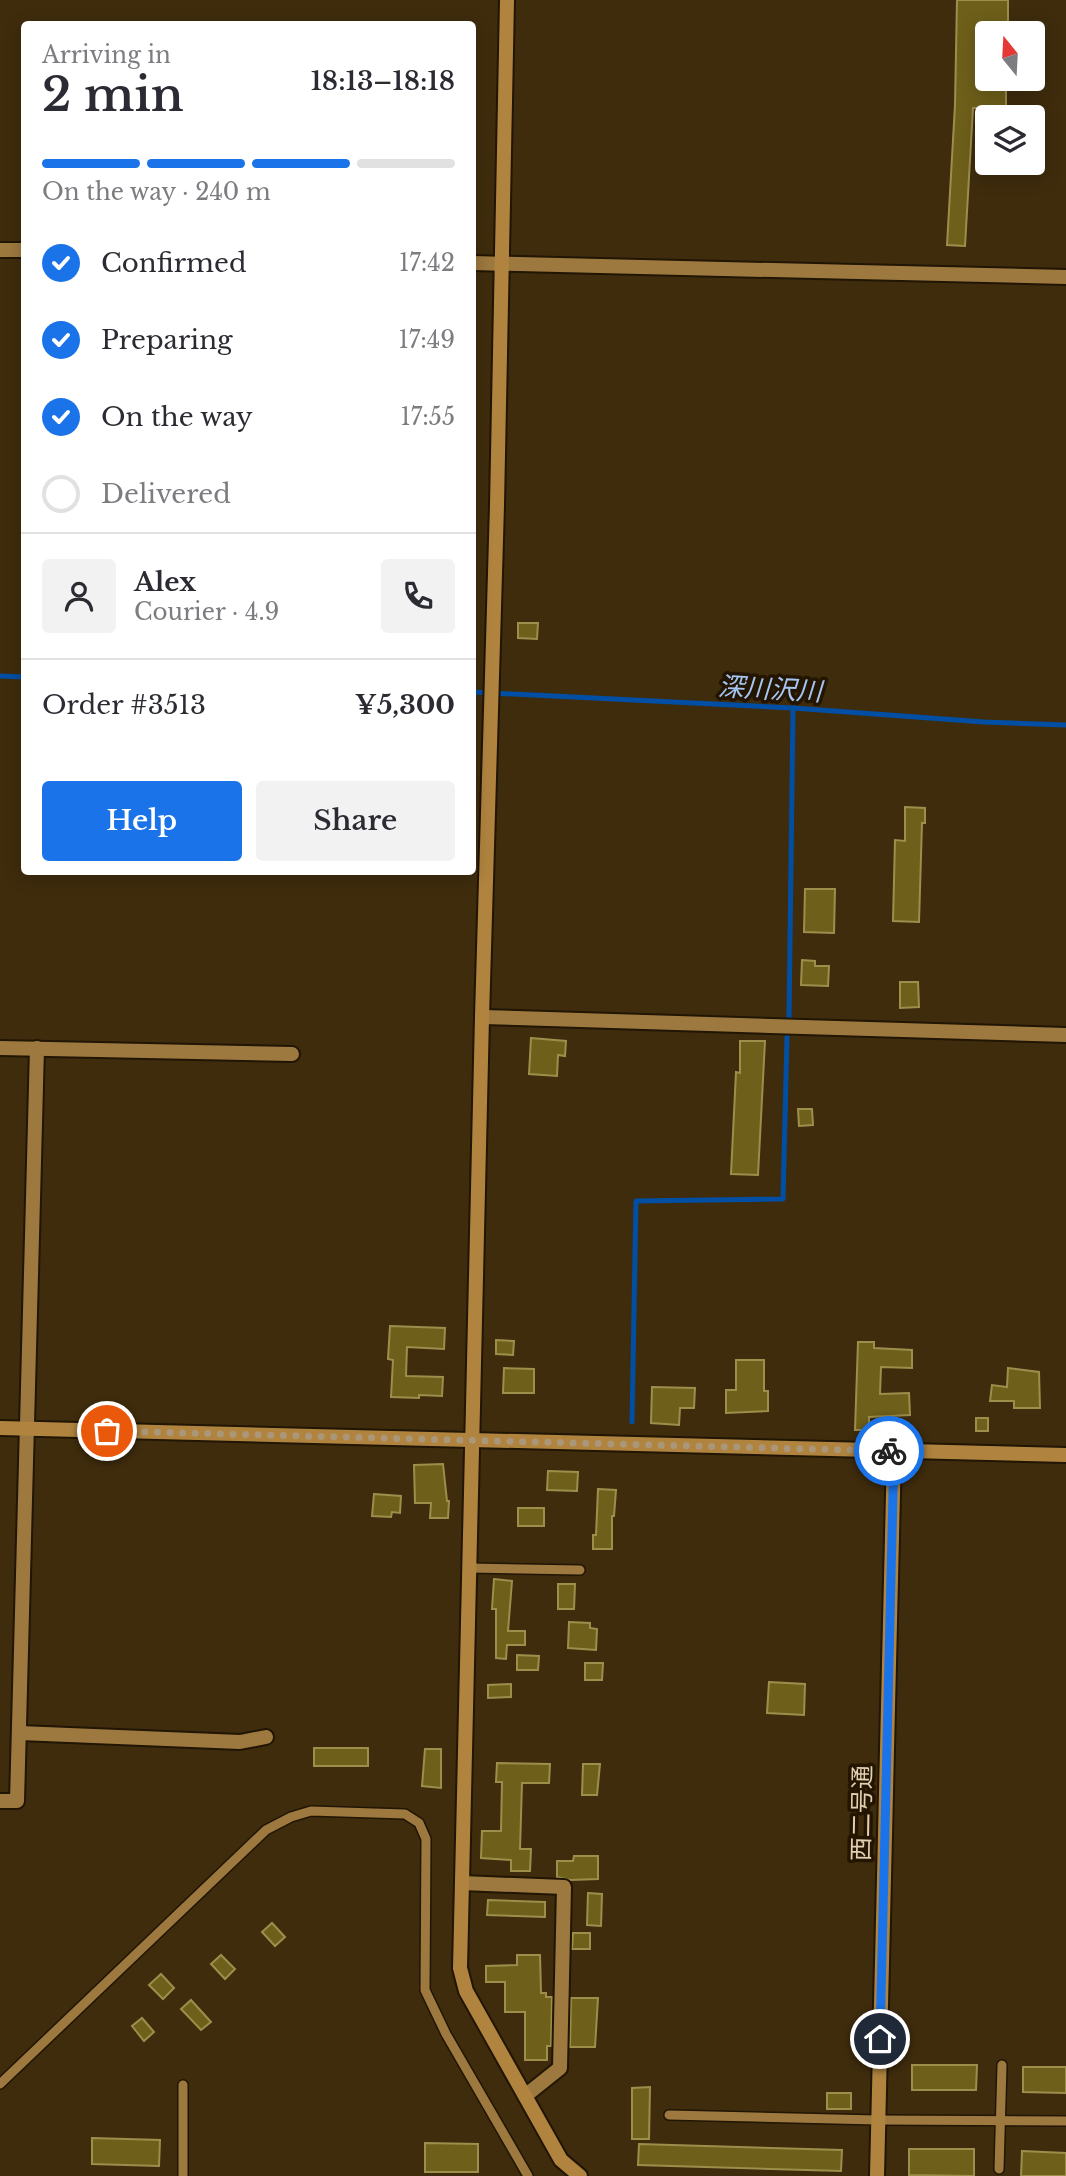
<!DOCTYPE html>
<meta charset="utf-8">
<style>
:root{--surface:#fff;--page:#f2f2f3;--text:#2b2b33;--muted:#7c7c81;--line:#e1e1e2;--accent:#1a73e8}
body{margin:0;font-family:"Libre Baskerville","Noto Sans JP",serif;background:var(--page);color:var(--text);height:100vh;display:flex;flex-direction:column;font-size:26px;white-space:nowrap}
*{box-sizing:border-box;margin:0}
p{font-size:23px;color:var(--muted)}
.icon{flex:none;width:38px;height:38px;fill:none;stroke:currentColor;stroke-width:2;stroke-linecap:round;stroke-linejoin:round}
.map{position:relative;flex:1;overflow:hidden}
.panel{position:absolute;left:21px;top:21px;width:455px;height:854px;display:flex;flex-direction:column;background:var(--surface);border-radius:7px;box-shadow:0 4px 18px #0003}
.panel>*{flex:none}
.needle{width:46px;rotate:342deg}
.fabs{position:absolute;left:975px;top:21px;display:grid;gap:14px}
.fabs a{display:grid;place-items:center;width:70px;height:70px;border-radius:7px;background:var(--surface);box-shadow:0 4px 18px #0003;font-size:35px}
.pin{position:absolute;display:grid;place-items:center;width:60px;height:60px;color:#fff;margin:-30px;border:4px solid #fff;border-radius:50%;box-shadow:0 2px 7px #0007}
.courier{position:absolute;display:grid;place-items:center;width:70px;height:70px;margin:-35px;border:5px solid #1a73e8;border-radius:50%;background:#fff;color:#222;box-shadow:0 2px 9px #0007}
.headline em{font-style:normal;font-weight:600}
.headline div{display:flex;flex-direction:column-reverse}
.headline{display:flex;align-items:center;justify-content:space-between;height:119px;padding:0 21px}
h1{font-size:46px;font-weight:600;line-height:52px}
.bar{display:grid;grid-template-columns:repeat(4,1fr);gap:10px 7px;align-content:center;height:84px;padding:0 21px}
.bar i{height:9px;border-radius:5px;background:var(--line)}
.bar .selected{background:var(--accent)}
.bar p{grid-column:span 4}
.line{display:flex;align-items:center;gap:18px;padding:0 21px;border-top:2px solid var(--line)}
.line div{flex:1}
.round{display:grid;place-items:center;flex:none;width:74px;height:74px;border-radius:7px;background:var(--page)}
ol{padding:0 21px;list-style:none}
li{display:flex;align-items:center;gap:21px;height:77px}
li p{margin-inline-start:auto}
li .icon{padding:7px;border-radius:50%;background:var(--accent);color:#fff;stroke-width:4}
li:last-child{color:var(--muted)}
li i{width:38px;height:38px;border:4px solid var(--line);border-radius:50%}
.action{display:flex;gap:14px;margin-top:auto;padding:14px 21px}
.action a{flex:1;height:80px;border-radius:7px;background:var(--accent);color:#fff;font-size:28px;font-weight:600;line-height:80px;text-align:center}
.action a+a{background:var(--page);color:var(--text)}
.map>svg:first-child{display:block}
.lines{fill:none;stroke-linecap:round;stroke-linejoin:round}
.stream{stroke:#014fa5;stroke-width:5}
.building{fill:#6e5f1a;stroke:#9d8e4c;stroke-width:2}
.lane-casing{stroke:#211504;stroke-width:12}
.street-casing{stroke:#211504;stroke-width:18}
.secondary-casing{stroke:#211504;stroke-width:18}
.lane{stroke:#9e793f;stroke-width:9}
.street{stroke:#9e793f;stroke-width:14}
.secondary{stroke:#b0843f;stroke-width:14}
.done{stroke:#aa9678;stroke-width:7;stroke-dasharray:0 12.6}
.route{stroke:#1a73e8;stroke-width:9}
.labels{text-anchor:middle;stroke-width:7;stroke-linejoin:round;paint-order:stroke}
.street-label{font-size:24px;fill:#e3cfb2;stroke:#231500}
.water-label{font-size:26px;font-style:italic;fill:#a5c6f3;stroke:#231500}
</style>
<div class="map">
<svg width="1066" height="2176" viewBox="0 0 1066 2176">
<rect width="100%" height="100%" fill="#3f2c0d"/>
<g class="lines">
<g class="stream">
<polyline points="0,676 24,677"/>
<polyline points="472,692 793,708 984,722 1066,725"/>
<polyline points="789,1019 793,708"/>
<polyline points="632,1422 636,1201 783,1199 787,1037"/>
</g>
</g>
<g class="building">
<polygon points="957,0 1008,0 1008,33 987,33 987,79 1006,79 1006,107 973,108 965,246 947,245 955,105"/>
<polygon points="518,623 538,623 537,639 518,638"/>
<polygon points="905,807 925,808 925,823 922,823 919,922 893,921 895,840 905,841"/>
<polygon points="805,889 835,889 834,933 804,932"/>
<polygon points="802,960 815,961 815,966 829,966 828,986 801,985"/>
<polygon points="900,982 918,982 919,1007 900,1008"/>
<polygon points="531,1038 566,1041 565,1056 558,1055 557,1076 529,1074"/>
<polygon points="740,1041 765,1041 758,1175 731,1174 736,1072 740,1073"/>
<polygon points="798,1109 812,1109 813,1125 799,1126"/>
<polygon points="390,1326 445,1328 444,1349 407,1347 406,1376 443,1377 442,1396 419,1395 419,1398 391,1397 393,1360 388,1359"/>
<polygon points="496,1340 514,1341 513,1355 496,1354"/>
<polygon points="858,1342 874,1342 874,1348 912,1350 912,1368 881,1367 880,1394 909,1393 910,1415 869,1417 869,1430 855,1430"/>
<polygon points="736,1360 764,1360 764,1391 768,1391 768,1411 726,1413 726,1390 736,1390"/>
<polygon points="504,1368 534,1369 534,1393 503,1393"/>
<polygon points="1008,1368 1039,1372 1040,1408 1014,1408 1014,1401 990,1401 992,1385 1007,1387"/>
<polygon points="652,1387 695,1388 694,1408 680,1408 679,1425 651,1423"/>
<rect x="976" y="1418" width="12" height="13"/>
<polygon points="443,1464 447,1501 449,1501 448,1518 430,1518 431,1503 415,1503 414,1465"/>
<polygon points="548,1471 578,1472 577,1491 547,1490"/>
<polygon points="598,1489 616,1490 614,1516 612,1516 612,1549 593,1549 593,1535 596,1535"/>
<polygon points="374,1494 401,1496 400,1513 392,1512 391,1517 372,1516"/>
<rect x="518" y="1508" width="26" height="18"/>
<polygon points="494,1579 512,1581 508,1631 525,1631 525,1645 507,1645 506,1659 496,1658 496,1609 492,1609"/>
<polygon points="558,1584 575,1584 574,1609 558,1609"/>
<polygon points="569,1622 590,1623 590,1628 597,1629 596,1650 568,1648"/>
<polygon points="517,1655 539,1656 538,1670 517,1670"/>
<polygon points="585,1663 603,1663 602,1680 585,1680"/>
<polygon points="769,1682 805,1684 804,1715 767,1713"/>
<polygon points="511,1684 511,1697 488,1698 488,1685"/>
<rect x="314" y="1748" width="54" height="18"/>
<polygon points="425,1749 441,1749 441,1788 422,1786"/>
<polygon points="497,1763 550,1764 549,1783 522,1783 520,1849 531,1849 530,1871 511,1871 511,1860 481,1858 482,1831 501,1831 502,1782 496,1782"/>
<polygon points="583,1764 600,1764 597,1795 582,1795"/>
<polygon points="574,1856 598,1856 598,1879 570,1880 557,1877 557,1861 573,1861"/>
<polygon points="588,1893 602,1894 601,1926 587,1925"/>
<polygon points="488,1900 545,1902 545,1917 487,1915"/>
<polygon points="272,1923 285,1937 275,1946 262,1932"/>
<polygon points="573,1933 590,1933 590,1949 572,1949"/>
<polygon points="221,1955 235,1969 225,1979 211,1964"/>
<polygon points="517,1955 540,1955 541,1993 546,1993 546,1997 552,1997 551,2046 547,2046 547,2060 525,2060 525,2012 505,2012 505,1982 486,1982 486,1966 517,1965"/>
<polygon points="161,1974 174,1988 163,1999 149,1985"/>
<polygon points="571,1998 598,1998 595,2047 570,2047"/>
<polygon points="191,2000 211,2022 201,2030 181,2009"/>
<polygon points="142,2018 154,2032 144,2041 132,2026"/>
<polygon points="912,2065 977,2065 976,2090 912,2090"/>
<polygon points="1023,2067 1066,2067 1066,2093 1023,2092"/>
<polygon points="650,2087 649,2139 632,2139 632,2088"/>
<rect x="827" y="2093" width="24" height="16"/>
<polygon points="92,2138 160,2140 159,2166 92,2164"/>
<polygon points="425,2143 478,2144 478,2172 425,2172"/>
<polygon points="639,2144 842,2150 841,2171 638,2165"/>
<polygon points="909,2149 974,2149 974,2176 909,2175"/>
<polygon points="1022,2151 1066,2153 1066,2176 1021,2176"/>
</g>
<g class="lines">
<defs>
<g id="lane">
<polyline points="469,1568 580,1570"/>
<polyline points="0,2084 266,1830 291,1817 311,1811 405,1814 419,1823 426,1839 425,1990 446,2034 528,2176"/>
<polyline points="183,2085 183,2176"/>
<polyline points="669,2115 877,2120 1066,2121"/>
<polyline points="999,2169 1002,2065"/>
</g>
<g id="street">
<polyline points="0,250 24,250"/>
<polyline points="472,263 1066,277"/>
<polyline points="482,1017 1066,1035"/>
<polyline points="0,1048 292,1054"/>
<polyline points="20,1733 240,1742 266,1737"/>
<polyline points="0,1801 17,1801 37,1048"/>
<polyline points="462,1883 564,1887 560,2068 525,2096"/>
</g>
<g id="secondary">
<polyline points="507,0 497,505 482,1017 460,1968 466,1991 561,2160 580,2176"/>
<polyline points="0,1428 1066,1455"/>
<polyline points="877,2176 894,1451"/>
</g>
</defs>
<use href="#lane" class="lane-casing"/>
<use href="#street" class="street-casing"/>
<use href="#secondary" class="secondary-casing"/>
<use href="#lane" class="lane"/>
<use href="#street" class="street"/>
<use href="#secondary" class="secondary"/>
</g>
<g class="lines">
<polyline class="done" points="107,1431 889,1451"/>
<polyline class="route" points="880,2039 894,1451 889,1451"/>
</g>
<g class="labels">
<g class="street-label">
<text transform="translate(862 1813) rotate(-89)" y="8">西二号通</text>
</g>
<g class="water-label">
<text transform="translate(770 689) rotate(3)" y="9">深川沢川</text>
</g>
</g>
</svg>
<div class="fabs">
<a><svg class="needle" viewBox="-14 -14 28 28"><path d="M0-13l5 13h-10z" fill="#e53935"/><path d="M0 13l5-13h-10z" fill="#7c7c81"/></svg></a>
<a><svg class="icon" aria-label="layers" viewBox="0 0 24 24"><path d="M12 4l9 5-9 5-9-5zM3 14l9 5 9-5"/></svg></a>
</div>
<div class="pin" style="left:107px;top:1431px;background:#ea580c"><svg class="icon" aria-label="bag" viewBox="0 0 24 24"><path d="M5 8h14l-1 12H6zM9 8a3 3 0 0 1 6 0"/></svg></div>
<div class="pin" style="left:880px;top:2039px;background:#1f2937"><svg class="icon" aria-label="home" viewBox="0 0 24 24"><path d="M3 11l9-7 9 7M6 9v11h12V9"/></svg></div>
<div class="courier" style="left:889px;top:1451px"><svg class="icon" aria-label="bike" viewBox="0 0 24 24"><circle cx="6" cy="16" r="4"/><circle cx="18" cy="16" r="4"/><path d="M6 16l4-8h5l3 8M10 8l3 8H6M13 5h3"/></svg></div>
<section class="panel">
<div class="headline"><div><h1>2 min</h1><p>Arriving in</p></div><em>18:13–18:18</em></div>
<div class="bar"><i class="selected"></i><i class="selected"></i><i class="selected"></i><i></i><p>On the way · 240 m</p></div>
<ol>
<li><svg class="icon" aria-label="check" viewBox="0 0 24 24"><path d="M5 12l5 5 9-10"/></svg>Confirmed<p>17:42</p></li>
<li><svg class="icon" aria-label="check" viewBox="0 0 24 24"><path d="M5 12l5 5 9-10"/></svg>Preparing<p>17:49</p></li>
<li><svg class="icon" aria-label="check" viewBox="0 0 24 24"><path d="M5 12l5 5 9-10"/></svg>On the way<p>17:55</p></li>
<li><i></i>Delivered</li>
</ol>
<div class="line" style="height:126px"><a class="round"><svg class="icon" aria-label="person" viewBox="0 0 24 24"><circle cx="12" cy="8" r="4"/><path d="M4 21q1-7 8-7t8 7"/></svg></a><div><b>Alex</b><p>Courier · 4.9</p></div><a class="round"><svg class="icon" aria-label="phone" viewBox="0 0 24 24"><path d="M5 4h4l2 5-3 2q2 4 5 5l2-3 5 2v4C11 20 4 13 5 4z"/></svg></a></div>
<div class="line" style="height:91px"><div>Order #3513</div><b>¥5,300</b></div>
<div class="action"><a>Help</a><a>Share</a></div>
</section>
</div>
